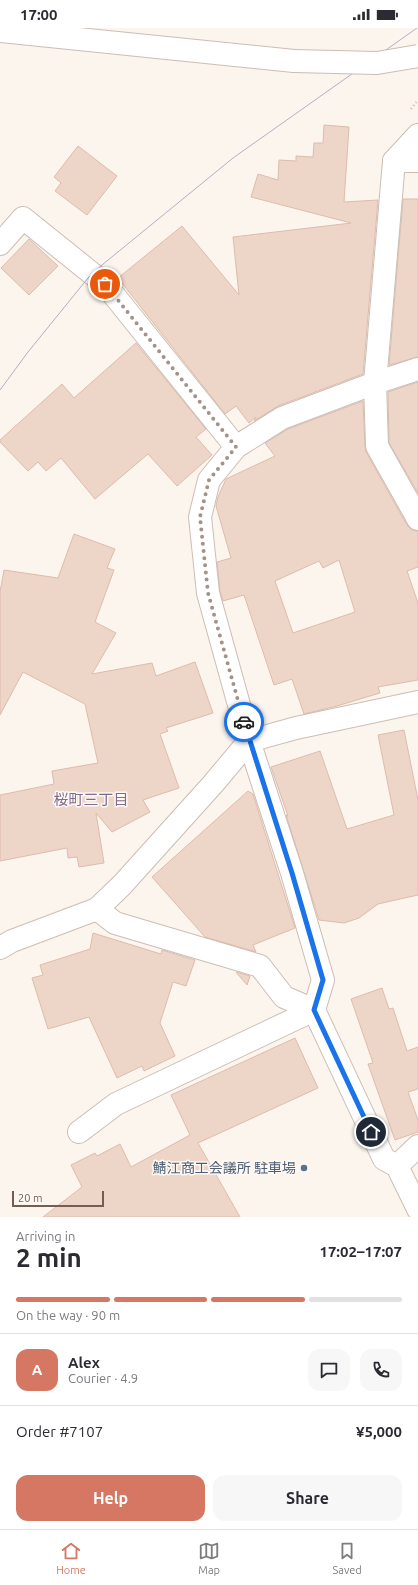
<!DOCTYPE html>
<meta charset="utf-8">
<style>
:root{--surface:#fff;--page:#f7f7f7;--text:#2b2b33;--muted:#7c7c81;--line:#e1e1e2;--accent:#d57763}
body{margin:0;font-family:Ubuntu,"Noto Sans JP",sans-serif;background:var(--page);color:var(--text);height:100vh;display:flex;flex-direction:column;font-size:15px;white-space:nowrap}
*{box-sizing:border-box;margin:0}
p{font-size:13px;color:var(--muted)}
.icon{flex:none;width:22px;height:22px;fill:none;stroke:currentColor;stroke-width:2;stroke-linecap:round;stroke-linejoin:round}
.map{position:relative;height:1189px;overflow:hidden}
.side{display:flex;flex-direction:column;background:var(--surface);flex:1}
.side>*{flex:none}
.scale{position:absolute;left:12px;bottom:10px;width:92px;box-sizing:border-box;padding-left:4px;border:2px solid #745d52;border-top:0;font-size:11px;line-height:14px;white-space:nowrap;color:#745d52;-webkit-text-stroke:3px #fdf9f4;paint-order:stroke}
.pin{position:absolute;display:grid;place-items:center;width:34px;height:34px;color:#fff;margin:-17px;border:2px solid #fff;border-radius:50%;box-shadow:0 1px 4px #0007}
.courier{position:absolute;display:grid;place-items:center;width:40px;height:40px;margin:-20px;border:3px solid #1a73e8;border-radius:50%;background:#fff;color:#222;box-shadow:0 1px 5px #0007}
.summary em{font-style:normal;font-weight:700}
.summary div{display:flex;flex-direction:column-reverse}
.summary{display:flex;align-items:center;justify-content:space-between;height:68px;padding:0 16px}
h1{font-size:26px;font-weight:700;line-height:30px}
.bar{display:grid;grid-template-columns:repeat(4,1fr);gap:6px 4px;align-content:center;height:48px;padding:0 16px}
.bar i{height:5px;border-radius:3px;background:var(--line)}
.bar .on{background:var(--accent)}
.bar p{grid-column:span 4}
.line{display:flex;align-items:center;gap:10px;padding:0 16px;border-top:1px solid var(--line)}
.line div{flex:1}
.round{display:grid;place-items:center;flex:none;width:42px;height:42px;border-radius:12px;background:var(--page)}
.button{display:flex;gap:8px;margin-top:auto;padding:8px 16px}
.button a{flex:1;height:46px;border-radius:12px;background:var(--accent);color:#fff;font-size:16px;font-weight:700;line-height:46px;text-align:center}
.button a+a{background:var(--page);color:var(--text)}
.status{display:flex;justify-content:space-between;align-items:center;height:28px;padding:0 20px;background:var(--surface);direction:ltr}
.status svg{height:11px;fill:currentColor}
.dock{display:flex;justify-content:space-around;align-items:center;height:56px;border-top:1px solid var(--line);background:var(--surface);font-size:11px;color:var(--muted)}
.dock a{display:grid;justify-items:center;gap:2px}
.dock .on{color:var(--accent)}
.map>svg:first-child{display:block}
.building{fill:#edd5c8;stroke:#debcab;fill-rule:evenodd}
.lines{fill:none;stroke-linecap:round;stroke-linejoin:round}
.minor-casing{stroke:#ccbdb4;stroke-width:24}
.path{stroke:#d2b8ab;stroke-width:2.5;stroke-dasharray:1 3;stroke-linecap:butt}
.minor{stroke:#fff;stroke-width:22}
.tram{stroke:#b8acc5;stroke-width:1}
.minor-bridge-casing{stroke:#ccbdb4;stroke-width:24;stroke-linecap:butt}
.minor-bridge{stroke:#fff;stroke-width:22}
.done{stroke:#a39289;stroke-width:4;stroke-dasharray:0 7.2}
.route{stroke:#1a73e8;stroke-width:5}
.service-dot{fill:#5c6f8a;stroke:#fdf9f4;stroke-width:1.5}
.labels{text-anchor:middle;stroke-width:3;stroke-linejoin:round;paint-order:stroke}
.service-label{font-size:14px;fill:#4e5e75;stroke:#fdf9f4;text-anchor:end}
.neighbourhood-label{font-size:15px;fill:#816b8f;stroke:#fdf9f4}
</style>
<div class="status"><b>17:00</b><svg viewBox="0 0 49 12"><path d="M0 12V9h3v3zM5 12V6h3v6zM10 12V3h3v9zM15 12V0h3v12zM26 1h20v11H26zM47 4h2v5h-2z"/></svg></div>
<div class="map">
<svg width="418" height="1189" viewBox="0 0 418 1189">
<rect width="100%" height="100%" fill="#fbf5ee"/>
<g class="building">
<polygon points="324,97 349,99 344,174 378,172 363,346 278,378 254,393 256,389 249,395 236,378 225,386 118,250 182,198 239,267 233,209 351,195 251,169 258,146 278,152 279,132 296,133 296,128 313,129 314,115 323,115"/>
<polygon points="78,118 117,148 87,187 55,163 61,155 54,149"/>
<polygon points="403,171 418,171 418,329 389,337"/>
<polygon points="29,211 58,238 29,267 1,240"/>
<polygon points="136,315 206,401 196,409 212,427 177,458 148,426 95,471 61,430 46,443 38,434 28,443 0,414 0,412 62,356 74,370"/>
<polygon points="418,354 418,465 389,415 388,364"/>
<path d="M363,373L365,418L366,424L407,497L412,502L418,503V539L407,543L418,575V652L378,659L380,665L337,678L304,686L292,651L274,657L244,567L223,573L220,563L217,534L231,530L216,478L218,469L226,451L275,428L265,415L288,401ZM339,532L355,584L293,605L275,553L319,533L323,540Z"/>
<polygon points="74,506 115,521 107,540 114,542 95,594 116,605 92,646 152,635 156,648 195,634 213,685 166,700 168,703 160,706 179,760 143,772 150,784 112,804 96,785 104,835 79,839 77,829 68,830 67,820 0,833 0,767 54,756 52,743 98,735 85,676 23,644 0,687 0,564 4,542 58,550"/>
<polygon points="404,702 418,772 418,867 378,876 359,890 344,895 319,892 286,787 288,788 271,739 320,723 347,801 394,787 378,707"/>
<polygon points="248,763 253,766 295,900 253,917 256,924 205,909 152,849"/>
<polygon points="93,905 161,926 162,922 195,932 186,958 173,954 160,995 175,1028 144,1043 142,1038 117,1050 89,989 48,1001 32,950 43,947 40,937 90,921"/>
<polygon points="236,944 250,948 247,957"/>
<polygon points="382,960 389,981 393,980 407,1023 418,1019 418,1061 408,1064 418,1092 418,1104 395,1112 368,1036 373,1035 351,971"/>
<polygon points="295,1010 318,1060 198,1115 240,1189 43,1189 82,1159 71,1137 95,1125 97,1128 120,1116 131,1139 190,1107 171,1067"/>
</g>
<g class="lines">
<defs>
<g id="minor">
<polyline points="0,3 294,33"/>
<polyline points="418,107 394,133 375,355 282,390 236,419 209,452 200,489 208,565 249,713 292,845 323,952 314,982 384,1131 397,1138 418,1181"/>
<polyline points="394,133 418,133"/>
<polyline points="0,216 23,190 105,256 236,419"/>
<polyline points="418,341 375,355 377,418 418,491"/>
<polyline points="97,881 115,895 260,938 284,969 314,982"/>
<polyline points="0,920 12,913 97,881 122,857 213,756 249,713 296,700 418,674"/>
<polyline points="79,1104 116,1076 314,982"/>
<polyline points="397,1138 418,1118"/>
</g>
</defs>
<use href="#minor" class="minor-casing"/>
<polyline class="path" points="411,81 418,72"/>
<use href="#minor" class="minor"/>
<polyline class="tram" points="0,362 28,324 88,250 102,237 233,130 417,0"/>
<defs>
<polyline id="minor-bridge" points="294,33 377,35 418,28"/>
</defs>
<use href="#minor-bridge" class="minor-bridge-casing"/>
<use href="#minor-bridge" class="minor-bridge"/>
</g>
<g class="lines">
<polyline class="done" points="105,256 236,419 209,452 200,489 208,565 244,694"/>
<polyline class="route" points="244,694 292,845 323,952 314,982 371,1104"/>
</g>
<circle class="service-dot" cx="304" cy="1140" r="4"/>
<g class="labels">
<g class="service-label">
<text x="296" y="1145">鯖江商工会議所 駐車場</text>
</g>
<g class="neighbourhood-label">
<text x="91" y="777">桜町三丁目</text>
</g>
</g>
</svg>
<div class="scale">20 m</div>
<div class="pin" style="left:105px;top:256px;background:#ea580c"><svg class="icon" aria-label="bag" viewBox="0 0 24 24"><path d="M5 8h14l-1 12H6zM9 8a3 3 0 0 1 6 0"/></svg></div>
<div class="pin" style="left:371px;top:1104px;background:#1f2937"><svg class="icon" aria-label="home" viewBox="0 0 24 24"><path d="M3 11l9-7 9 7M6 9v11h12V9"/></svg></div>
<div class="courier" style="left:244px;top:694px"><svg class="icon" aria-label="car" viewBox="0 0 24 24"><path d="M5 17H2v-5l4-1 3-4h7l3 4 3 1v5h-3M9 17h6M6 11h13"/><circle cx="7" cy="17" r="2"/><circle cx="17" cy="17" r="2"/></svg></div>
</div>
<section class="side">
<div class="summary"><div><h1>2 min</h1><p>Arriving in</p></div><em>17:02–17:07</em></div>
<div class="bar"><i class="on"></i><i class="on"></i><i class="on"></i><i></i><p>On the way · 90 m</p></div>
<div class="line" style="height:72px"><b class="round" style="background:var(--accent);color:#fff">A</b><div><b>Alex</b><p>Courier · 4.9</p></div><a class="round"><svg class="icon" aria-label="chat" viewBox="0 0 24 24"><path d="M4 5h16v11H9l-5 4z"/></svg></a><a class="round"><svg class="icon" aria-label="phone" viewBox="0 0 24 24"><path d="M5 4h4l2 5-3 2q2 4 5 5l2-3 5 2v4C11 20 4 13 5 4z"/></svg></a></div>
<div class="line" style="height:52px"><div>Order #7107</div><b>¥5,000</b></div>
<div class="button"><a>Help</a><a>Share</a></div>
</section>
<nav class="dock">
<a class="on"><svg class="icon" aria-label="home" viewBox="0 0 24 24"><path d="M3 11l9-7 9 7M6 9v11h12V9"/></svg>Home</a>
<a><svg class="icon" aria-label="map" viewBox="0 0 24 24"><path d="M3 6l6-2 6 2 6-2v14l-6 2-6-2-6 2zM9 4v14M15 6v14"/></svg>Map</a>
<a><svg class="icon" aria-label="saved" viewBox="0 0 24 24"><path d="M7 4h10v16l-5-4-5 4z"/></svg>Saved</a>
</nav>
